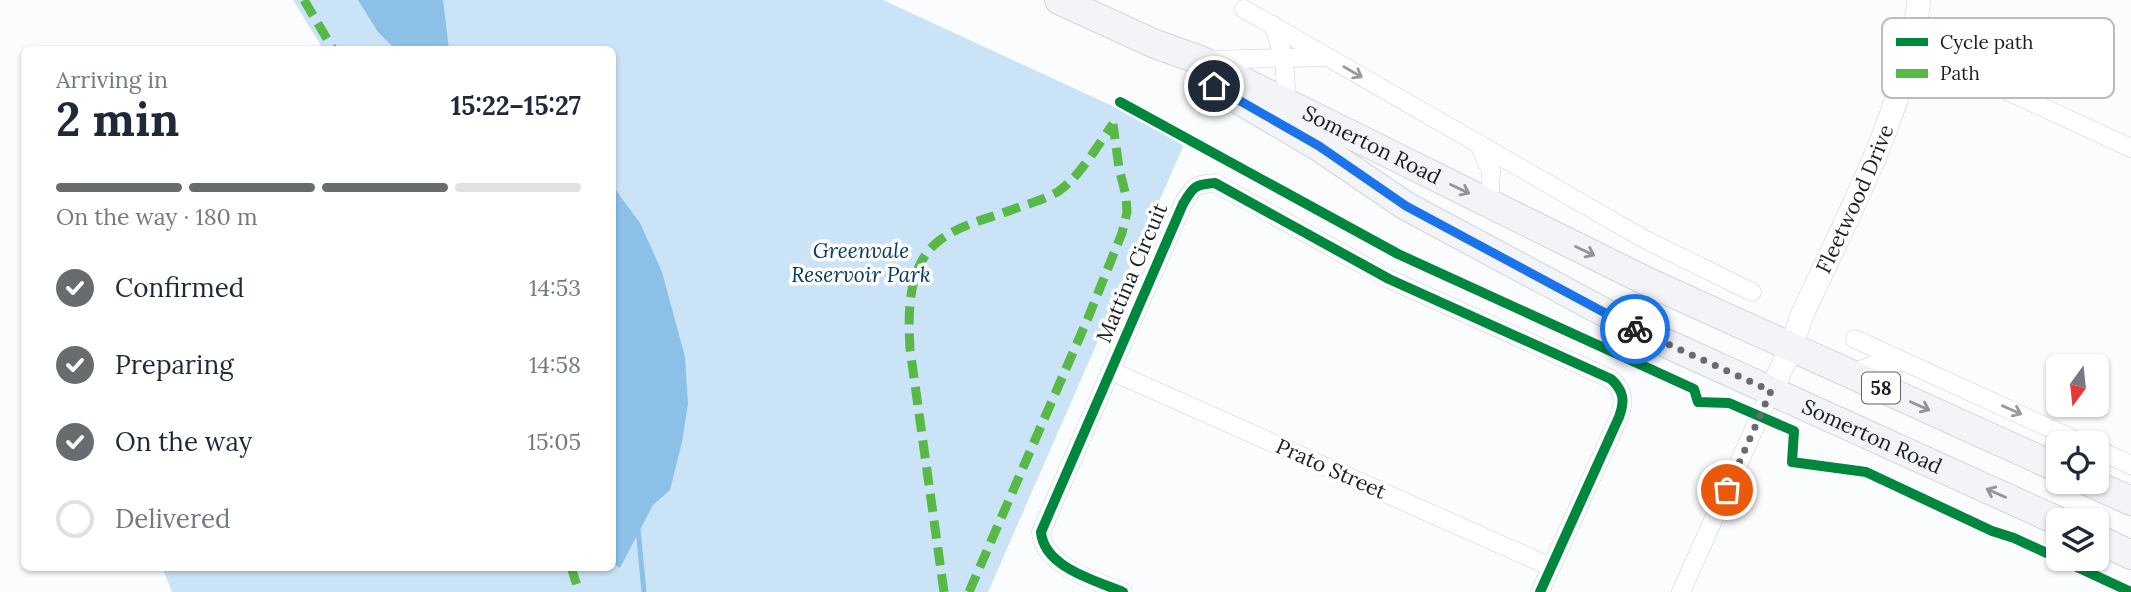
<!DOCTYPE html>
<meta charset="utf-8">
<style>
:root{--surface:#fff;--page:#f2f2f3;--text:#1f2937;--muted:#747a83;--line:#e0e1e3;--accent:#686c6f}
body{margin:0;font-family:Lora,serif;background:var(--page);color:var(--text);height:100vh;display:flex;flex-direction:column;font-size:26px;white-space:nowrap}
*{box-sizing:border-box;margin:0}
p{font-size:23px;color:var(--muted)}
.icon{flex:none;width:38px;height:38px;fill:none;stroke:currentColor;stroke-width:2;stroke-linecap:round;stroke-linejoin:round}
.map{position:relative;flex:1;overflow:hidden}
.drawer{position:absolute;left:21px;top:46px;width:595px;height:525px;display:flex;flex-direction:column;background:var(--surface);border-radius:10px;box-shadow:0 2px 5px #0004}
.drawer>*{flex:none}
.needle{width:46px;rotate:195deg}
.fabs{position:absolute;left:2046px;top:354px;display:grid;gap:14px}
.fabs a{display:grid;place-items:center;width:63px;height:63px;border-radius:10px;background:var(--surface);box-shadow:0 2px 5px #0004;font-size:35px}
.pin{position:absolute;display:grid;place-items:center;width:60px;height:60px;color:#fff;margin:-30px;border:4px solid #fff;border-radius:50%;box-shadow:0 2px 7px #0007}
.courier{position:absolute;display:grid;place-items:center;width:70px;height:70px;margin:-35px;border:5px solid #1a73e8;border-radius:50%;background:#fff;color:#222;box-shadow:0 2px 9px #0007}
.headline em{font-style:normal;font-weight:700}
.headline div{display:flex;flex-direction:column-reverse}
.headline{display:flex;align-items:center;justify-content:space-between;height:119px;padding:0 35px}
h1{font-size:46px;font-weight:700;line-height:52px}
.bar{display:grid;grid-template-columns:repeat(4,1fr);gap:10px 7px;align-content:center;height:84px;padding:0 35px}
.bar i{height:9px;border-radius:5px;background:var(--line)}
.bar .selected{background:var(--accent)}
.bar p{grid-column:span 4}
ol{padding:0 35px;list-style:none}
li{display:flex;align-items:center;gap:21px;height:77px}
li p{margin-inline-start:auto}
li .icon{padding:7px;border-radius:50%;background:var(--accent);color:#fff;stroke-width:4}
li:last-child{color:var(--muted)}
li i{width:38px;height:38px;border:4px solid var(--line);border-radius:50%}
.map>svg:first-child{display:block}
.green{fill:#cae3f7}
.water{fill:#8dc0e7}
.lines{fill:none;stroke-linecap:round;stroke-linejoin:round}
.stream{stroke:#8dc0e7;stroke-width:5}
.minor-casing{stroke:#ccd0d3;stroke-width:19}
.tertiary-casing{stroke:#ccd0d3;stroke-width:24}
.primary-casing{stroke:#d4d6d7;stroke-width:30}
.minor{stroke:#feffff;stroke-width:18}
.tertiary{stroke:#feffff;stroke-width:23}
.primary{stroke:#f2f4f7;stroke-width:28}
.quiet{stroke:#58b947;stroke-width:9;stroke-dasharray:18 9;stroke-linecap:butt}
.cycleway-casing{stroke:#fff;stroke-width:15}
.cycleway{stroke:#00873e;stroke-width:10}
.oneway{stroke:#979a9c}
.oneway2{stroke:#919498}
.done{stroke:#686c6f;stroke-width:7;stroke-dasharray:0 12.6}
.route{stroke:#1a73e8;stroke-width:9}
.labels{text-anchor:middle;stroke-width:7;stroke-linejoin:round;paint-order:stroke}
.shield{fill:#fff;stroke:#5f6265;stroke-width:2}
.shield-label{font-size:19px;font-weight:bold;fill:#1a1f23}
.street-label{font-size:21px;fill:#1a1f23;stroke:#fff}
.park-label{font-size:21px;font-style:italic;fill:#023d61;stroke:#fff}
.key{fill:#fff;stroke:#babcbd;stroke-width:2}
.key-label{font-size:19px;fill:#1a1f23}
</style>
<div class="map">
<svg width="2131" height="592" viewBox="0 0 2131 592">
<rect width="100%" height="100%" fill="#fafcfd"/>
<polygon class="green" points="293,0 883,0 1186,140 988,592 172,592 162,567 612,567 612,49 323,49"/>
<g class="water">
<polygon points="358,0 443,0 449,49 395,49 378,32"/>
<polygon points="612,185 640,223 662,272 685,357 688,404 682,442 670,490 653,505 620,568 612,563"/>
</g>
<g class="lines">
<polyline class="stream" points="638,529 644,592"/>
<defs>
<g id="minor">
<polyline points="1244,9 1644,239 1752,292"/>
<polyline points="1273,25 1284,58 1287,105 1291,110"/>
<polyline points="1912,47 2131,148"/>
<polyline points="1207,60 1326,57"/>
<polyline points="1479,144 1491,171 1490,192 1493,205"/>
<polyline points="1855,339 2082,443"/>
<polyline points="1111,371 1551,567"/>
<polyline points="1848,374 1874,365 1902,362"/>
<polyline points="2096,449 2131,465"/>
<path d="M1123,592C1094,580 1044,567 1041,532L1183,204C1193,187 1195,184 1215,183L1389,279L1611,379C1624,391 1625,401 1619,417L1540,592"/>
<polyline points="1681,592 1771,391"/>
</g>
<g id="tertiary">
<path id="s1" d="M1771,391L1791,348L1802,315C1848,214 1906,112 1919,0"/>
</g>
<g id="primary">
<path id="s2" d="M1059,0L1155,44L1200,60L1648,282L2058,468"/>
<path id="s3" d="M1239,100L1319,147L1406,206L1639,331L2058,521"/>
<polyline points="2087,481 2131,501"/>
<polyline points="2096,538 2131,555"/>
</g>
</defs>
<use href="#minor" class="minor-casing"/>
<use href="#tertiary" class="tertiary-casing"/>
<use href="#primary" class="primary-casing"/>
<use href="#minor" class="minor"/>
<use href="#tertiary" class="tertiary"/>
<use href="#primary" class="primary"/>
<g class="quiet">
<polyline points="304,0 333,49"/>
<polyline points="571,567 579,592"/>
<path d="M944,592L910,349C908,313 907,264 940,240C961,224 990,218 1014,209C1028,204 1046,199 1059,191C1081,175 1097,146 1113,124"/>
<polyline points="969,592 1088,318 1122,233 1127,212 1126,196 1119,168 1113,124"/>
</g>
<defs>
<g id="cycleway">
<polyline points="1120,102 1398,254 1694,389 1698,402 1729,403 1794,431 1792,462 1866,472 1992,531 2014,538 2131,592"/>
<path d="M1123,592C1094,580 1044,567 1041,532L1183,204C1193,187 1195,184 1215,183L1389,279L1611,379C1624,391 1625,401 1619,417L1540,592"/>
</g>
</defs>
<use href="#cycleway" class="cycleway-casing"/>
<use href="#cycleway" class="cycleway"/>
</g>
<defs><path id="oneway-shaft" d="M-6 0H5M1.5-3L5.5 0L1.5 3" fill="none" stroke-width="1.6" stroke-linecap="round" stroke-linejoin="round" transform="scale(1.75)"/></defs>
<g class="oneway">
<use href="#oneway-shaft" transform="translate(1353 72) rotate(30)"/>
<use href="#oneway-shaft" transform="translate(2012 410) rotate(24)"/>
</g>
<g class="oneway2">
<use href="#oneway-shaft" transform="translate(1460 189) rotate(26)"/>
<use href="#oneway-shaft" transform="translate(1585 251) rotate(26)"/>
<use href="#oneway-shaft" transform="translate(1920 406) rotate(24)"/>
<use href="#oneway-shaft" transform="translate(1996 493) rotate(-156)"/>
</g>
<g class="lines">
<polyline class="done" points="1635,329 1771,391 1727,490"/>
<polyline class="route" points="1214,86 1319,146 1406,206 1635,329"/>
</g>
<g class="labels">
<rect class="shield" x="1862" y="372.5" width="38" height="31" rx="5"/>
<g class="shield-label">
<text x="1881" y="395">58</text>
</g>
<g class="street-label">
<text dy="7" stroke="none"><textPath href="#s2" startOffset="345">Somerton Road</textPath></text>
<text dy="7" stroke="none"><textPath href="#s1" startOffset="210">Fleetwood Drive</textPath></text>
<text transform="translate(1132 273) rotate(-67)" y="7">Mattina Circuit</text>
<text dy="7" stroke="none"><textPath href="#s3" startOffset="718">Somerton Road</textPath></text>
<text transform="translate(1331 469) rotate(24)" y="7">Prato Street</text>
</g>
<g class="park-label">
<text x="861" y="258">Greenvale<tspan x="861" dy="24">Reservoir Park</tspan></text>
</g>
</g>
<rect x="1882" y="18" width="232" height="80" rx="10" class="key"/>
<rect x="1896" y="38" width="32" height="8" fill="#00873e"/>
<rect x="1896" y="69" width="32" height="9" fill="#58b947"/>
<g class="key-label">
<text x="1940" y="49">Cycle path</text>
<text x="1940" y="80">Path</text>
</g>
</svg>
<div class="fabs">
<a><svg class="needle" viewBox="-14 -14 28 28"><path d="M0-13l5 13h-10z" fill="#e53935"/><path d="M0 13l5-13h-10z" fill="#747a83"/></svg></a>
<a><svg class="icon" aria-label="locate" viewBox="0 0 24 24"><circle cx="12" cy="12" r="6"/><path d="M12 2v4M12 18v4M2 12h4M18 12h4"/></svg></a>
<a><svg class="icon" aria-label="layers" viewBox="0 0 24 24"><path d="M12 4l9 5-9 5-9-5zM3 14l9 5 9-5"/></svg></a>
</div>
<div class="pin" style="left:1727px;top:490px;background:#ea580c"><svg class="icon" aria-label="bag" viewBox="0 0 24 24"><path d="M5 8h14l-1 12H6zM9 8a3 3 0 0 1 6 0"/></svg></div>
<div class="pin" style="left:1214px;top:86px;background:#1f2937"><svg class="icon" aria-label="home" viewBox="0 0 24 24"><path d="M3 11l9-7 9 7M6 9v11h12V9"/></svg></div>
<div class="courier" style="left:1635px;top:329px"><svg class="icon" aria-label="bike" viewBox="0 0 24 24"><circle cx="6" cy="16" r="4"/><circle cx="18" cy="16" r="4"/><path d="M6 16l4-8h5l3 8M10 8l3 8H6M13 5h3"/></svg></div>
<section class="drawer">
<div class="headline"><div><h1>2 min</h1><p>Arriving in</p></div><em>15:22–15:27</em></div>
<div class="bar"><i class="selected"></i><i class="selected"></i><i class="selected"></i><i></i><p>On the way · 180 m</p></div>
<ol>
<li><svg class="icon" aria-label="check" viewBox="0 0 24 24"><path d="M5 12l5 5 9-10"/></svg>Confirmed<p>14:53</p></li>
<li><svg class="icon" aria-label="check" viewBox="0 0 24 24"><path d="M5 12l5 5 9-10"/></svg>Preparing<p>14:58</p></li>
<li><svg class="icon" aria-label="check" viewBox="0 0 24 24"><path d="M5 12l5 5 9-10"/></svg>On the way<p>15:05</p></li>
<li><i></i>Delivered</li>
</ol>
</section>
</div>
